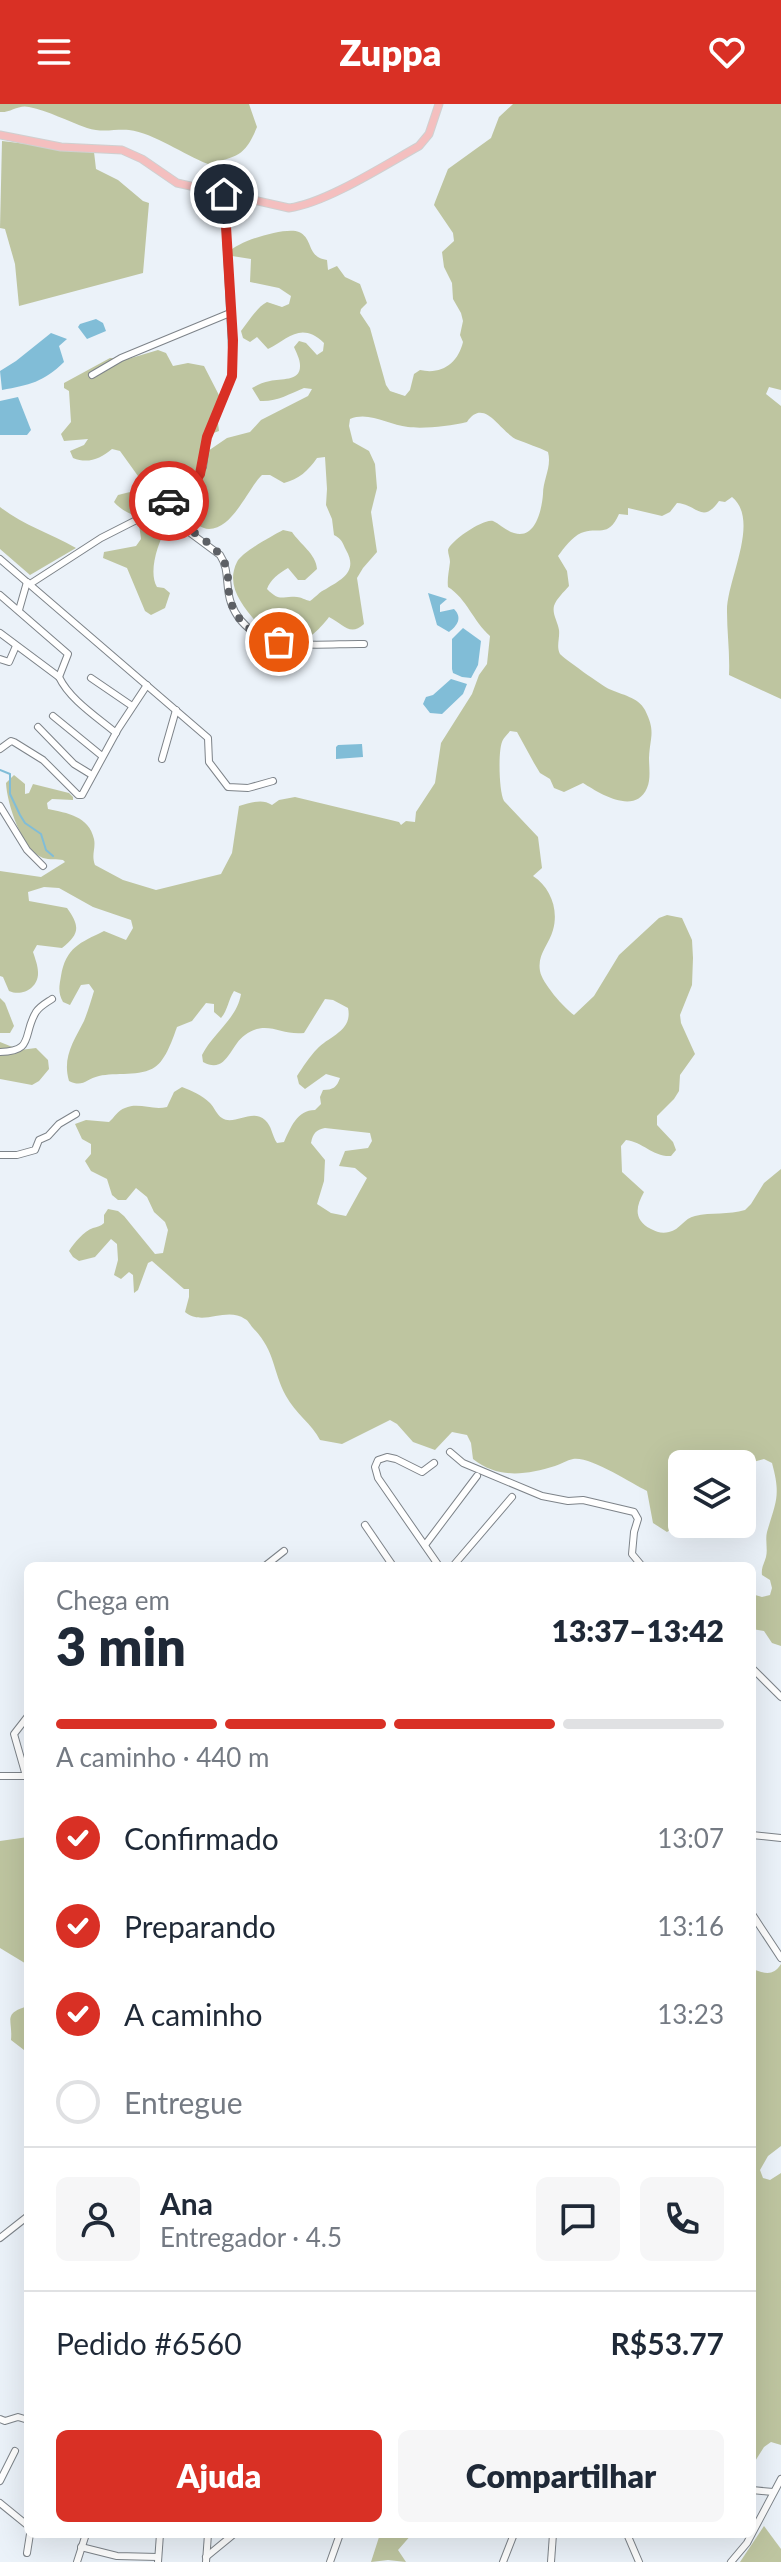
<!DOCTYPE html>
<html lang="pt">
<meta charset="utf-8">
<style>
:root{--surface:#fff;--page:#f6f6f7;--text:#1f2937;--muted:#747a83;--line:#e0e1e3;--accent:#d93025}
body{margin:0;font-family:Lato,sans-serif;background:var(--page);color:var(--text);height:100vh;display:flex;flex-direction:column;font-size:30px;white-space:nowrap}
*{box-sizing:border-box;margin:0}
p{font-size:26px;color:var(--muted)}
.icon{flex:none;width:44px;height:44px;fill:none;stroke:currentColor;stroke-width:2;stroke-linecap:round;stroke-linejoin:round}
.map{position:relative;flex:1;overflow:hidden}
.side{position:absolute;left:24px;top:1458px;width:732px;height:976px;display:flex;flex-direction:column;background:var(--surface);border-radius:12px;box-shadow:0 8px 32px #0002}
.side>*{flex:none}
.controls{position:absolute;left:668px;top:1346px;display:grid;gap:16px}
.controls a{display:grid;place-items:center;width:88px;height:88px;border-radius:12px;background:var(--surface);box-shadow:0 8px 32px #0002;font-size:40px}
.pin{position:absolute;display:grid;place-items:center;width:68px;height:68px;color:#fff;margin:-34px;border:4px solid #fff;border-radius:50%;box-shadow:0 2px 8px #0007}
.courier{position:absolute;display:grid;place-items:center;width:80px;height:80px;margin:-40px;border:6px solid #d93025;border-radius:50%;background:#fff;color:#222;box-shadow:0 2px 10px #0007}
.headline em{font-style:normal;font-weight:800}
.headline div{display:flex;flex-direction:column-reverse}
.headline{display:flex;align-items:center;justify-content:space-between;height:136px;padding:0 32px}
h1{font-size:52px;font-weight:800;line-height:60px}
.bar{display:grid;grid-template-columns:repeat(4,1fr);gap:12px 8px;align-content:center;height:96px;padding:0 32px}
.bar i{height:10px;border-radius:6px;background:var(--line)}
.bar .selected{background:var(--accent)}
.bar p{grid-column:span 4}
.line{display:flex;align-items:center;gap:20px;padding:0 32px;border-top:2px solid var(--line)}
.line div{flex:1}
.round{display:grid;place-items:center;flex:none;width:84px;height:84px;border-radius:12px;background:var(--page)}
ol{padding:0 32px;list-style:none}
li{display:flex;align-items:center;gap:24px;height:88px}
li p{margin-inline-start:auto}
li .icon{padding:8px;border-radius:50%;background:var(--accent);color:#fff;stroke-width:4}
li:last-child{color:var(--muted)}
li i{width:44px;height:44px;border:4px solid var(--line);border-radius:50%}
.action{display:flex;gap:16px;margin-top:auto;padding:16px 32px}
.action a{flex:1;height:92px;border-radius:12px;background:var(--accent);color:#fff;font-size:32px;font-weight:800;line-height:92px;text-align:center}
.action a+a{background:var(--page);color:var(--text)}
header{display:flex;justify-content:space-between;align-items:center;height:104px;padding:0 32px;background:var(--accent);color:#fff;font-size:36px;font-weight:800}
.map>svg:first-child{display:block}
.green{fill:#bec5a0;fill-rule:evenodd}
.water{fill:#81bdd7}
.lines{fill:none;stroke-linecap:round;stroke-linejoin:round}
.stream{stroke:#81bdd7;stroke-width:2}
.minor-casing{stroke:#7d8389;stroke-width:8}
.major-casing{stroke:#cfd0d0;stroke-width:9}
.minor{stroke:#fff;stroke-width:6}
.major{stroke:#f4bfbf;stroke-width:7}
.done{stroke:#5d6065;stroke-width:8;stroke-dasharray:0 14.4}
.route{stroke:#d93025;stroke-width:10}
</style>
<header><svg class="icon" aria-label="menu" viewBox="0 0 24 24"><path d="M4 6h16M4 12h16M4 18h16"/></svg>Zuppa<svg class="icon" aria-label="heart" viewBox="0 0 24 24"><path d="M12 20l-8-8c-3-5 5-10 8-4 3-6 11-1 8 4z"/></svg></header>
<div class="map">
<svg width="781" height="2458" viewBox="0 0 781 2458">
<rect width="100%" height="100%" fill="#ebf2f9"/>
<g class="green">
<path d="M0,0H249L257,23C245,52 238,52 208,60C184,51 154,29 129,26C114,25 102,29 87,24C67,17 49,7 29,3C19,0 10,9 0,8Z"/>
<path d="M513,0H781V286L769,283L766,290L781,302V595L729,571C730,549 727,529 727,508C726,477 761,417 732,393L725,398L719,397C702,421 697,400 677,399L670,408L662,412L628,404V411L619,410C608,435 598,422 581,429C572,433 564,444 558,452L567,467L569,482C564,488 556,495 554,502C552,510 558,518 559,526C560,534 556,543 560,550C562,553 604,583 609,585C622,591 638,593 645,606C656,628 650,632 649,654C649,663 651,675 647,684C635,712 599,689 583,679L564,688L554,684L550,675L540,669L534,659L517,628L510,627C507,631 504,633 502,638C498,648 499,688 504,697L538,733L542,764L533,772C550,783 559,805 553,826C549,841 537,850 540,867C542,879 564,904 574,911L594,892L619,851L659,814L667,811L682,814L692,836L693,854L692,881L680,911L681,919L695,950L680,971L679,987L674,995L657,1012V1021L673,1038L676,1046L671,1052C653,1053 643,1038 626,1036L621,1042L622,1068L644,1088C635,1104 634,1116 651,1125C657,1128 662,1130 669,1128C680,1126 684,1114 695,1112C711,1108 729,1111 745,1106L751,1100L764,1079L781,1065V1542L772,1539L764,1527L752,1525V1490L762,1493L770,1491L772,1484L770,1476L762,1471C761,1464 764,1460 766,1453C768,1445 765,1436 767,1428C776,1397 781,1392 772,1359L764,1355L742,1361L682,1360C682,1382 688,1415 667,1428L653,1419L647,1387C631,1379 590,1352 573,1355C567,1356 561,1360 555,1362C526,1371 498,1375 473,1355L471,1339L467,1331L452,1328L435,1346L413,1338L397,1320L390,1316L342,1340L320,1336C312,1320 295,1309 286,1292C272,1266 276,1248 253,1224C250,1221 249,1217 245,1215C226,1202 203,1223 185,1208L189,1193V1185H184L152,1157L148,1159L138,1186L134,1189L133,1171L129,1168L121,1175L114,1171L118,1156L117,1140L111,1135L95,1153L79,1157L73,1153L69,1147C74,1139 84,1127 93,1124C97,1123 101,1122 104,1119V1111L108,1105L118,1107L124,1112L155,1150L163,1149L168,1126L165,1118L154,1108L147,1093L136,1084L126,1096H118L112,1091L107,1075L91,1067L85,1057L91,1050V1040L82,1035L75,1020L86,1016L109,1018C114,1014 118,1006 125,1004C139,998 153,1007 167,1003L174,988L182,983C192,987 202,991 210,999C214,1003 217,1011 222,1014C234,1022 252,1004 265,1016C272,1022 272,1032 277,1039L284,1038C291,1023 297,1006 315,1006L321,1000L320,993L323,986C333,986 337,983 340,974L326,970L305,985L299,980L297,972C303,963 310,952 317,945C329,932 353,927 348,904L333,896L325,895L304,929C281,932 267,915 245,931C230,941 227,971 203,958L202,951C213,929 237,915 241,890L234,887C228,896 228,906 221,914L214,908V900L206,899L192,917L177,923C173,934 166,956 155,963C141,973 115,968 99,972C86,975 83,984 69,977C62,953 74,937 84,917C88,907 91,897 94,887L89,880L81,881L70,901L63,898C58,889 59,883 61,872C66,843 80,839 104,827L126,836L133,824L131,816L93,803L59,784L44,783L28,788L29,797L67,804C80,822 80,830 62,844L37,841L33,848C35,854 38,862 38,868C39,884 22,893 9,887L3,873L0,872V767L41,773L65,758L63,756C58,755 49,756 43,754C22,746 7,700 6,679L14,671L25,680V690L29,689L33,680L69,689L73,693V696L52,695L47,699L48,705C67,709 89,712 94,735C96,744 91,751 95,761L123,776L156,786L221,770L232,749L239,702C250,699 262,694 272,701L279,696L295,693L399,718L401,721L406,717L415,718L416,708L435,679L441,639L472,590L479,571L487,560L490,532C473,517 467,495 448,483C447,475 449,467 450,458C450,454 448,450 448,446C450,437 484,414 493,417C500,420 506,427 514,429C536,436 542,404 543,390C543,375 552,363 548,348C538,343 528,340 518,336C500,329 485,292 467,318C450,322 424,325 408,323C389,321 369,307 350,315L349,322L353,338L369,347L375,360L377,384L371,408L377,448L363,464L357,474L364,520C350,533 343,520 329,513C319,527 291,554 271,540C267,537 264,528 261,524C246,505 224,484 237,458C242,448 272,432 283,426L292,428C300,440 316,450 317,465L305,476H298L288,464C279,469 270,476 267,485C281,499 282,491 297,493C301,493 305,496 310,497C316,493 319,488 326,485C343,475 358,467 346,446C342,438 342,435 334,431L332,415L326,401L327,385L325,353L317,354C308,367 299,375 284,379L270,371H262C248,384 233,425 209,425C202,425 192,418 186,414L173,425H166C158,439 148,468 157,483L164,484L170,489L165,504L151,511L145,507L127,464L103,454L104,448L136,442L141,435C138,402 130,416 114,398L118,391L134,387L138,372L120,347L112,345C100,355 88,360 73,354L70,347L84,341L88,335L64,337L61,330L71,318L69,287L64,284V279L110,254L128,255L158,246L166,249L173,262L188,259L204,262L222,297L217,311L219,327L205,332L208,347L227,334L250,328L261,316L308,292L312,285L304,284C289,290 277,298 260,297L252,284C258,281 263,278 270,277C281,274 301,278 300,261C300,255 296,248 294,243L299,237L306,239L317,251L323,247L324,239C301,217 288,235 268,245L257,233L250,238L243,234L241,227C248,218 258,202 267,198L282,203L289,200L291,192L279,184L250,178L251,155L232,152L229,148C238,137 287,122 299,128C314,135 306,153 327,156L328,166L337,162L345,173L360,180L367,199L361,205L360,209L370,224L386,281L390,287L405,292L410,286L414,270L420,266C442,271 458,259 463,238L460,231L463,217L461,209L453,195L452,179L444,163L442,148L454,137L453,129L434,101L435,98L448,65L491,34L499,13ZM325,1024L370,1029L372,1037L368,1044L345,1047L339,1062L355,1064L367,1074L346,1112L331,1109L317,1100L324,1077L325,1056L311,1039C313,1029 316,1026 325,1024Z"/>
<polygon points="2,37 94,48 96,65 118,76 143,97 149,99 143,169 19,202 15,160 5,125 0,124"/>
<path d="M0,403C23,421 50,429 76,444L30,471L0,445Z"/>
<polygon points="0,894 5,899 14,922 10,929 0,929"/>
<polygon points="0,938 20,946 36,944 48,956 49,965 39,977 32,981 0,975"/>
<polygon points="28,1733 28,1861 0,1844 0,1737"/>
<path d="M781,1860V2042L768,2052L760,2066L763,2074L770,2076L781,2069V2341L771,2338L764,2343L752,2362V1865C764,1869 773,1873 781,1860Z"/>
<path d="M28,1902V1946H24L11,1936C13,1915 2,1910 28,1902Z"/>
<polygon points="764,2422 781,2445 781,2458 740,2458"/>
<polygon points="380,2430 412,2430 398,2446 406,2458 388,2456 371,2458"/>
</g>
<g class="water">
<polygon points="96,215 103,219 106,227 87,235 78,223 80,220"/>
<path d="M51,229L67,235L59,242L64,258C44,278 29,281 2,286L0,267L16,257Z"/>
<polygon points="18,293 31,326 27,331 0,331 0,297"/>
<path d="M428,489L447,495L440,501V508L454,505C463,514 457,522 449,528L437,521Z"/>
<polygon points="463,524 481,537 478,561 471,574 462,573 453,569 452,565 452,535"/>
<polygon points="451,575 467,580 463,590 442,610 430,609 423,600 426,593 433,591"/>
<polygon points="362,640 363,653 336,655 336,643 338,641"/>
</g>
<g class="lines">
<polyline class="stream" points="0,666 10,670 10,690 20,711 25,719 41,730 46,746 53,752"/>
<defs>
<g id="minor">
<polyline points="92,271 121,254 230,209"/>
<path d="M158,405L220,451C230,466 225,483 231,499C250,552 319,539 364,540"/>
<polyline points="0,455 208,634 209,658 228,683 248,684 273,677"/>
<polyline points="30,480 101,434 158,405 194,379 203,363 207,333 232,272 233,263 224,90"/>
<path d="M0,491L68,550L59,573C70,596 97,613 116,629"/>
<polyline points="19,506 27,478"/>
<polyline points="0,529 59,573"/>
<polyline points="0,555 9,558 16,542"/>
<polyline points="91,574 132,602"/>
<polyline points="53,612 102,652"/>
<polyline points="38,623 74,660 92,671"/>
<polyline points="0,645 11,637 14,638 43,656 78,691 82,691 118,625 147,581"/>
<polyline points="162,655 176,606"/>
<polyline points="0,702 27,746 43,762"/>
<path d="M0,948C35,947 22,931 36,908C40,902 46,899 52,895"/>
<polyline points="0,1051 17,1051 35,1046 39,1036 48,1032 59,1020 76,1010"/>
<polyline points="450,1348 463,1359 542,1392 568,1397 583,1396 634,1408 638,1415 634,1428 632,1450 642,1462"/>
<polyline points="434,1359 422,1368 396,1355 387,1353 378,1356 375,1363 378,1374 439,1462"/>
<polyline points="365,1421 393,1462"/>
<polyline points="425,1441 477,1372"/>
<polyline points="265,1462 284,1447"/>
<polyline points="453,1462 512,1393"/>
<polyline points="752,1564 781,1593"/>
<polyline points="0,1672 28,1672"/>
<polyline points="26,1672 14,1630 28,1612"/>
<polyline points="752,1731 781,1734"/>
<polyline points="752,1810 781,1854"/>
<polyline points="0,2134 28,2112"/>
<polyline points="0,2315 5,2317 18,2313 28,2316"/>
<polyline points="0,2377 15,2347"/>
<polyline points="752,2386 773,2388"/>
<polyline points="0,2399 27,2421"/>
<polyline points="627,2430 639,2458"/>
<polyline points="81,2443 117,2452 158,2453"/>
<polyline points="27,2449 30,2430"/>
<polyline points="206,2453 234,2430"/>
<polyline points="77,2458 86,2430"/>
<polyline points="158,2458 160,2430"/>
<polyline points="206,2458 208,2430"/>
<polyline points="330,2458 340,2430"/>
<polyline points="503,2458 514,2430"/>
<polyline points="551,2458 553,2430"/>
<polyline points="731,2458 747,2439 781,2375"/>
</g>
<path id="major" d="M0,31L61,43L122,46L142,55L177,79L289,104C326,99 385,61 419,42L429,30L439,0"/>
</defs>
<use href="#minor" class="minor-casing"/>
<use href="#major" class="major-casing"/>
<use href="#minor" class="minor"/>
<use href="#major" class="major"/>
</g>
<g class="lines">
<path class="done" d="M169,397L158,405C177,419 210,435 222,454C229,464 228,478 229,490C233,516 254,533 279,538"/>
<polyline class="route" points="169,397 194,379 200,370 207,333 232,272 233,236 224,90"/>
</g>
</svg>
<div class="controls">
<a><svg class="icon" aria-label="layers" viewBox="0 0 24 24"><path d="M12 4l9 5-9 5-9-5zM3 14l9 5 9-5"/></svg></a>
</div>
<div class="pin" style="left:279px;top:538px;background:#ea580c"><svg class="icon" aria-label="bag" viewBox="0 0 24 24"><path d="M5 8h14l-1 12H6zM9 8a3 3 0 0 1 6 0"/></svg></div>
<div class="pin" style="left:224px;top:90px;background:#1f2937"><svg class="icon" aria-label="home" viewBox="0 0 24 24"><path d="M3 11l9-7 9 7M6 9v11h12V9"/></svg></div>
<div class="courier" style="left:169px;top:397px"><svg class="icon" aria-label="car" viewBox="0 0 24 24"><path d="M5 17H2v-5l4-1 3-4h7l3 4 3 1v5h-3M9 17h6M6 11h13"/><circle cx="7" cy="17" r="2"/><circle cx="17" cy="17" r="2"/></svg></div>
<section class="side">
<div class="headline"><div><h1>3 min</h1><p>Chega em</p></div><em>13:37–13:42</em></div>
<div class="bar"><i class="selected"></i><i class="selected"></i><i class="selected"></i><i></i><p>A caminho · 440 m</p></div>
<ol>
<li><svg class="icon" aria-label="check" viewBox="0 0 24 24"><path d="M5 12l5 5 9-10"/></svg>Confirmado<p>13:07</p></li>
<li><svg class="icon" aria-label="check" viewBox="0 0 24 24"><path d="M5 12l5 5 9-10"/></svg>Preparando<p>13:16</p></li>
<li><svg class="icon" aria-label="check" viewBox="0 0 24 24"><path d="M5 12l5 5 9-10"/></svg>A caminho<p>13:23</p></li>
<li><i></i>Entregue</li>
</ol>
<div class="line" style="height:144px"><a class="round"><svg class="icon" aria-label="person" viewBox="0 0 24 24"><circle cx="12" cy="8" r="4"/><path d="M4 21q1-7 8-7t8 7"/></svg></a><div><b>Ana</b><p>Entregador · 4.5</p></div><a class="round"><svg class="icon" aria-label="chat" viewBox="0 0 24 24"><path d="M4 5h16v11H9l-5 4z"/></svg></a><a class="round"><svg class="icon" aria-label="phone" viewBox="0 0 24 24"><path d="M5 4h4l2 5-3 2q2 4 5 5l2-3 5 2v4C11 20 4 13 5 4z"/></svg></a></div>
<div class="line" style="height:104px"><div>Pedido #6560</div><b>R$53.77</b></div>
<div class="action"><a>Ajuda</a><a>Compartilhar</a></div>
</section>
</div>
